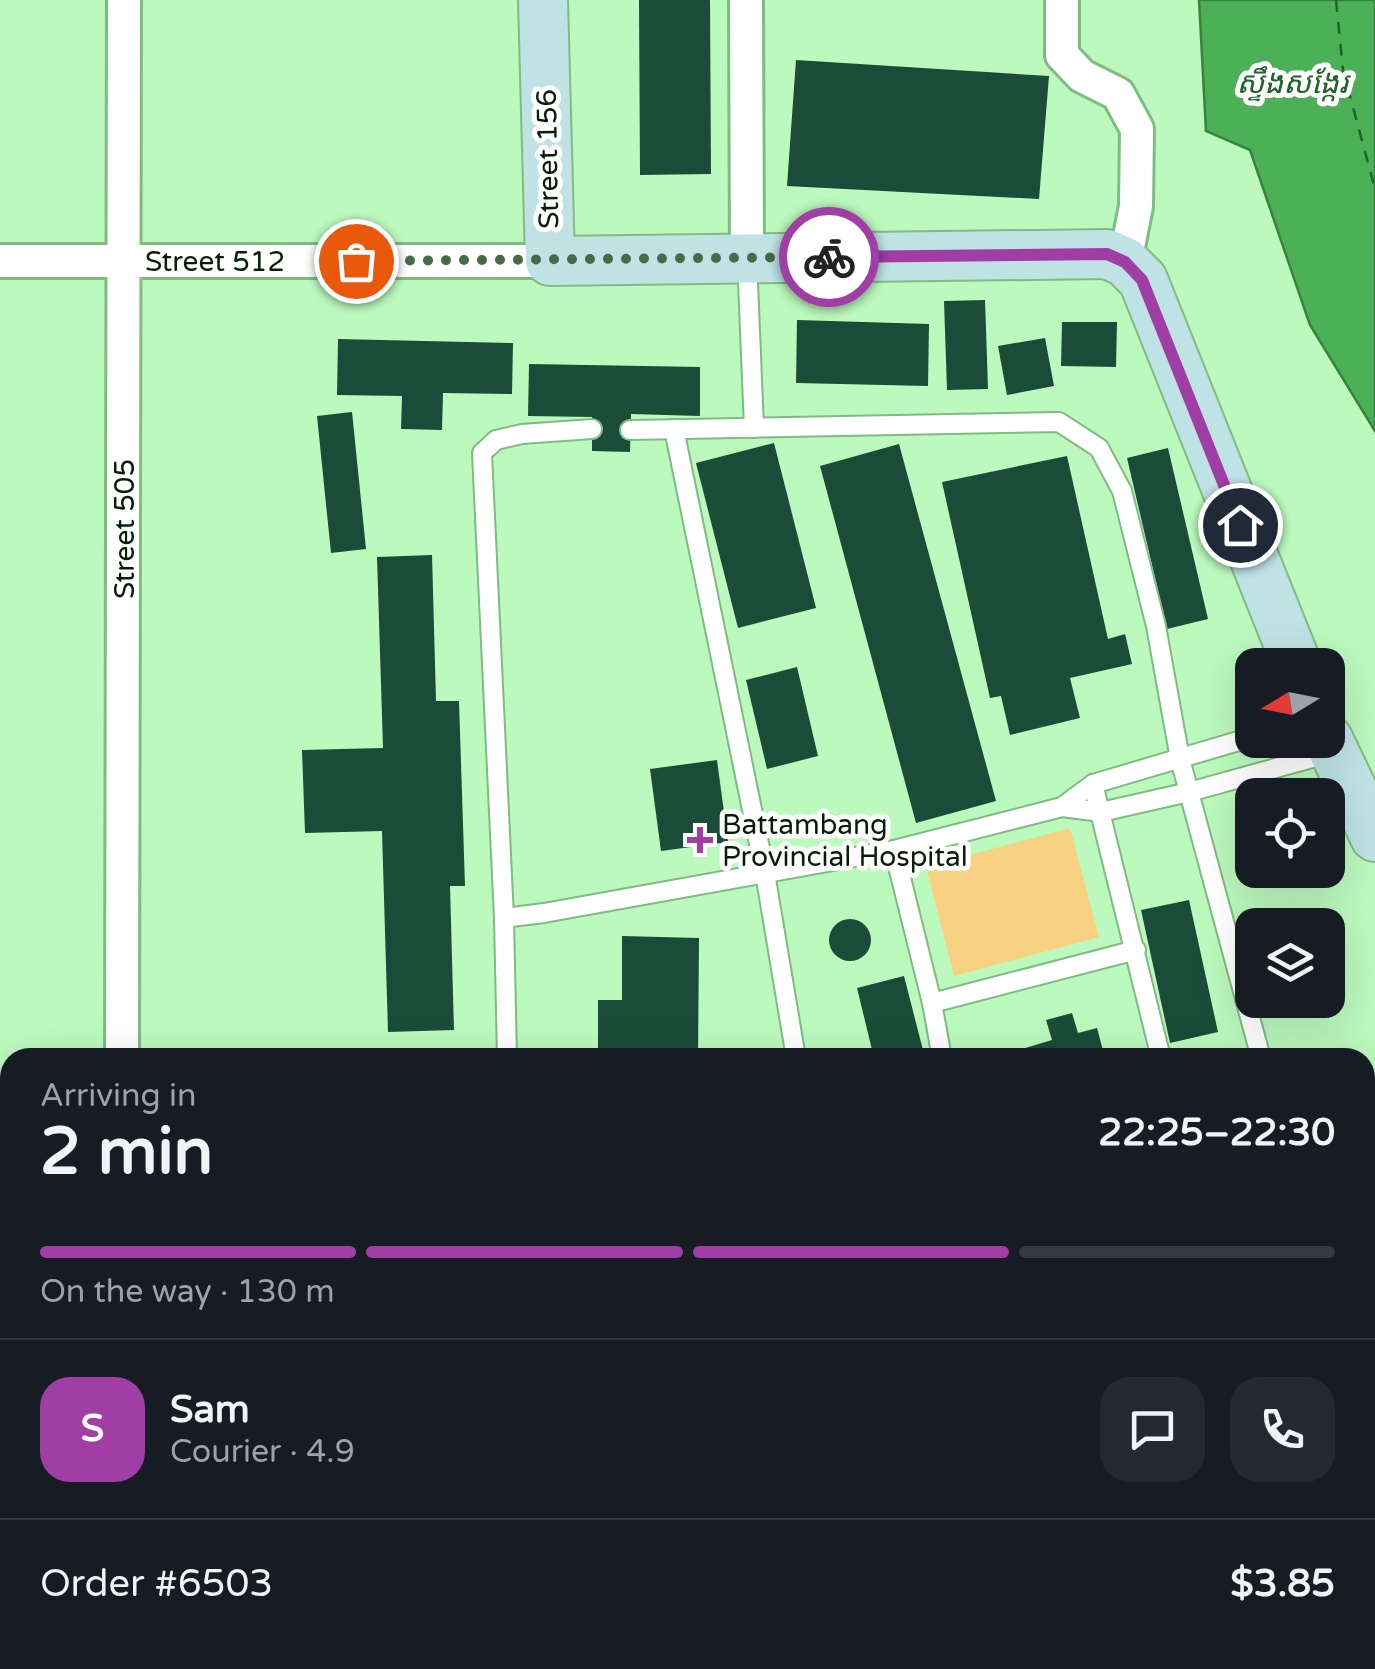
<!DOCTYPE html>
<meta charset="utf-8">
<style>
:root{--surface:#171b24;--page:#242831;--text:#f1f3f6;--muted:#9ea1a6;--line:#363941;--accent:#a03ea5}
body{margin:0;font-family:"Varela Round","Noto Sans Khmer",sans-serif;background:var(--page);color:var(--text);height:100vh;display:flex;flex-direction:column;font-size:38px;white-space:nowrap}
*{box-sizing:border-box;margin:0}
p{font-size:32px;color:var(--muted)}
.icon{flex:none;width:55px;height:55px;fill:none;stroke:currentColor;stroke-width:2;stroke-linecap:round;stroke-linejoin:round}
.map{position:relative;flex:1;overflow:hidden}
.drawer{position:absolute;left:0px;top:1048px;width:1375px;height:622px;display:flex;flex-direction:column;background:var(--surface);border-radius:30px 30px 0 0;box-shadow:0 10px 40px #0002}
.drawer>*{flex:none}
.needle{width:65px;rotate:260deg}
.buttons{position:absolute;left:1235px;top:648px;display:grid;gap:20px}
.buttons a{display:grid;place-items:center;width:110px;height:110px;border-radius:20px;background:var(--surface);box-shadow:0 10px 40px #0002;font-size:50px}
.pin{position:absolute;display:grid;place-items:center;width:85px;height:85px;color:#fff;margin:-42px;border:5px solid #fff;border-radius:50%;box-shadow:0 2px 10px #0007}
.courier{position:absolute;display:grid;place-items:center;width:100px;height:100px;margin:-50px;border:8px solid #a03ea5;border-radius:50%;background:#fff;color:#222;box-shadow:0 2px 12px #0007}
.summary em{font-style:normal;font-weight:700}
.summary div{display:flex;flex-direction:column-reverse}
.summary{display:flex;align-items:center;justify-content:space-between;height:170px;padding:0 40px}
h1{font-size:65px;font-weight:700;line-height:75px}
.bar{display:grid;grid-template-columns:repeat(4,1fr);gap:15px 10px;align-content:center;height:120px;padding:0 40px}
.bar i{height:12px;border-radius:8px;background:var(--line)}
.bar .current{background:var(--accent)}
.bar p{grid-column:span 4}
.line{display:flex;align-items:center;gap:25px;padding:0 40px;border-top:2px solid var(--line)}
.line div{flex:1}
.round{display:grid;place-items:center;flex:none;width:105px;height:105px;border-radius:30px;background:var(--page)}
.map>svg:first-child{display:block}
.green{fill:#f7d282}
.water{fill:#4cb057;stroke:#37843f;stroke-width:2.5}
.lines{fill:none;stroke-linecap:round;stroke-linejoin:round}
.ferry{stroke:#22642a;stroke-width:2.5;stroke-dasharray:12 10;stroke-linecap:butt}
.building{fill:#1b4b39}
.lane-casing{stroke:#7fbb82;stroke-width:22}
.street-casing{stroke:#7fbb82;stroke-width:38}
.secondary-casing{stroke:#7fbb82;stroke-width:52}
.lane{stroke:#fff;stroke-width:18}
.street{stroke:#fff;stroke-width:32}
.secondary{stroke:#bfe2e5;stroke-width:48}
.done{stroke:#456b47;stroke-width:10;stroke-dasharray:0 18}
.route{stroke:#a03ea5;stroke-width:12}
.poi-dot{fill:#a03ea5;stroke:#fff;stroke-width:4}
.labels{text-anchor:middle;stroke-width:10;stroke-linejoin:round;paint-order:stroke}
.street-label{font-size:28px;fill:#061e08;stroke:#fff}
.poi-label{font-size:28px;fill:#061e08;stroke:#fff;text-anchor:start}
.water-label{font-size:30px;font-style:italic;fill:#22642a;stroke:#fff}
</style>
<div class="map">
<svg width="1375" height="1669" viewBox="0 0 1375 1669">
<rect width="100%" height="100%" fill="#bbf9bd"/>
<polygon class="green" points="1070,828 1099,937 954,976 926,867"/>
<polygon class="water" points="1199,0 1375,0 1375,431 1310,325 1250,150 1206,131"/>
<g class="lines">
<polyline class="ferry" points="1336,0 1343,70 1375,189"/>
</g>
<g class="building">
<polygon points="639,0 710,0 711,174 640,175"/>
<polygon points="796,60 1049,76 1039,199 787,186"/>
<polygon points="985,300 988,389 947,390 944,301"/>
<polygon points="797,320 929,324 928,386 796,383"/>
<polygon points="1062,322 1117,322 1116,367 1061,366"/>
<polygon points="1045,338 1054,386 1007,395 998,346"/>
<polygon points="338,339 513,343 512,394 443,393 442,430 401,429 402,396 337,395"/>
<polygon points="529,364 700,367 700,416 631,414 630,452 592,451 592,417 528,416"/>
<polygon points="352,412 366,549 331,553 317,416"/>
<polygon points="774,443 816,608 738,628 696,463"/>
<polygon points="899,444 996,801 916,823 820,466"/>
<polygon points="1168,448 1208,619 1167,629 1127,458"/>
<polygon points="1067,456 1108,639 1125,634 1132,664 1070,678 1080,718 1010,735 1001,696 990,698 942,482"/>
<polygon points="432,555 436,701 459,701 465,886 450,886 454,1030 388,1032 382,831 305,833 302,750 383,748 377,557"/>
<polygon points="797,667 818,756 767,769 746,680"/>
<polygon points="717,760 728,842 661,851 650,769"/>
<polygon points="1189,900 1218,1032 1170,1043 1141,910"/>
<circle cx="850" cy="940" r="21"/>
<polygon points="622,936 699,938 698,1058 598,1058 598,1000 622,1000"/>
<polygon points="904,976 925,1058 874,1058 857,988"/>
<polygon points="1072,1013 1078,1033 1097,1028 1105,1058 992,1058 1052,1040 1046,1020"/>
</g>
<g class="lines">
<defs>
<g id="lane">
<polyline points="747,258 754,428"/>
<polyline points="674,429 765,873 796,1058"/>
<polyline points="630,430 1059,422 1099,448 1122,491 1156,626 1180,759 1261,1058"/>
<polyline points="1093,784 1161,1058"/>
<polyline points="1062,807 1101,812 1189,792 1334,752"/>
<polyline points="894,850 932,1003 942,1058"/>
<polyline points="504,918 544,913 894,850 1062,807 1093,784 1252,737"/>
<polyline points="932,1003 1136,950"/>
<polyline points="507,1058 504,918 482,453 496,440 522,434 592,429"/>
<polyline points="1365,1523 1375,1523"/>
</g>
<g id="street">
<polyline points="746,0 747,258"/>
<polyline points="1062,0 1062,55 1082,76 1118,94 1137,129 1136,206 1125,262"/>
<polyline points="0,261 550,261"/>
<polyline points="122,1058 124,0"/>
<polyline points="1365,1391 1375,1390"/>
<polyline points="0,1406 10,1406"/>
<polyline points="120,1669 120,1660"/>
</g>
<g id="secondary">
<polyline points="543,0 550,261 1107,254 1125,262 1143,280 1297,665"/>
<polyline points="1328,739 1375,837"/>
</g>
</defs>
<use href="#lane" class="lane-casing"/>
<use href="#street" class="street-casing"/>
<use href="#secondary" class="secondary-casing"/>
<use href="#lane" class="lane"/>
<use href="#street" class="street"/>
<use href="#secondary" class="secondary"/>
</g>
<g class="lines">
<polyline class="done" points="356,261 829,257"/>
<polyline class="route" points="829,257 1107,254 1125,262 1142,280 1240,525"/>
</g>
<path class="poi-dot" d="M695 825h10v10h10v10h-10v10h-10v-10h-10v-10h10z"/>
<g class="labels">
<g class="street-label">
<text transform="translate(547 159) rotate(-91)" y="10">Street 156</text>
<text x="215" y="271">Street 512</text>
<text transform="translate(124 529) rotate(-90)" y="10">Street 505</text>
</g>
<g class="poi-label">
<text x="722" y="834">Battambang<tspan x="722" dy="32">Provincial Hospital</tspan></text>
</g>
<g class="water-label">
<text x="1292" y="93">ស្ទឹងសង្កែរ</text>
</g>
</g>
</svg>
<div class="buttons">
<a><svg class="needle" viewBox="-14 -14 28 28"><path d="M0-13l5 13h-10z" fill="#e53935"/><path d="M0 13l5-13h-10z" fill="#9ea1a6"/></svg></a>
<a><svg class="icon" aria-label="locate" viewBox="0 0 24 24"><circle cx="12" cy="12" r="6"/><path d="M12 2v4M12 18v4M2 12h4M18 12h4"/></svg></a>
<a><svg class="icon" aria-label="layers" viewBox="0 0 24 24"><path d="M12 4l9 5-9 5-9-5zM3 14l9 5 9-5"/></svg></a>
</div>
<div class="pin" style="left:356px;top:261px;background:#ea580c"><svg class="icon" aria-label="bag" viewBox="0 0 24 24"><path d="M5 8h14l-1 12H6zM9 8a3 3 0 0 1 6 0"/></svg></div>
<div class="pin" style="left:1240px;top:525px;background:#1f2937"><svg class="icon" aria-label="home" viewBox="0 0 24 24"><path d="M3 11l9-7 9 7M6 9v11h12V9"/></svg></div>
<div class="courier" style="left:829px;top:257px"><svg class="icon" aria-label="bike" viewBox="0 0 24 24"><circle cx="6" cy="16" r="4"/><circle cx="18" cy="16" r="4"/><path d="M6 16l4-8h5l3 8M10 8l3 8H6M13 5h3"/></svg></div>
<section class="drawer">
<div class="summary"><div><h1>2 min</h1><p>Arriving in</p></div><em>22:25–22:30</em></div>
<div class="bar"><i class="current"></i><i class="current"></i><i class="current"></i><i></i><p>On the way · 130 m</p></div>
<div class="line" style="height:180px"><b class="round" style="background:var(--accent);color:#fff">S</b><div><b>Sam</b><p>Courier · 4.9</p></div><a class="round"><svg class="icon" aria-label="chat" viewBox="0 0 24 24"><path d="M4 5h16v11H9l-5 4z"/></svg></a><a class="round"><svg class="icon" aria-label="phone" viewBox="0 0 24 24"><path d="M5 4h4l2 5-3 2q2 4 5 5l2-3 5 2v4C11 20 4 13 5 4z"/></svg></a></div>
<div class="line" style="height:130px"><div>Order #6503</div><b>$3.85</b></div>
</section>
</div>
